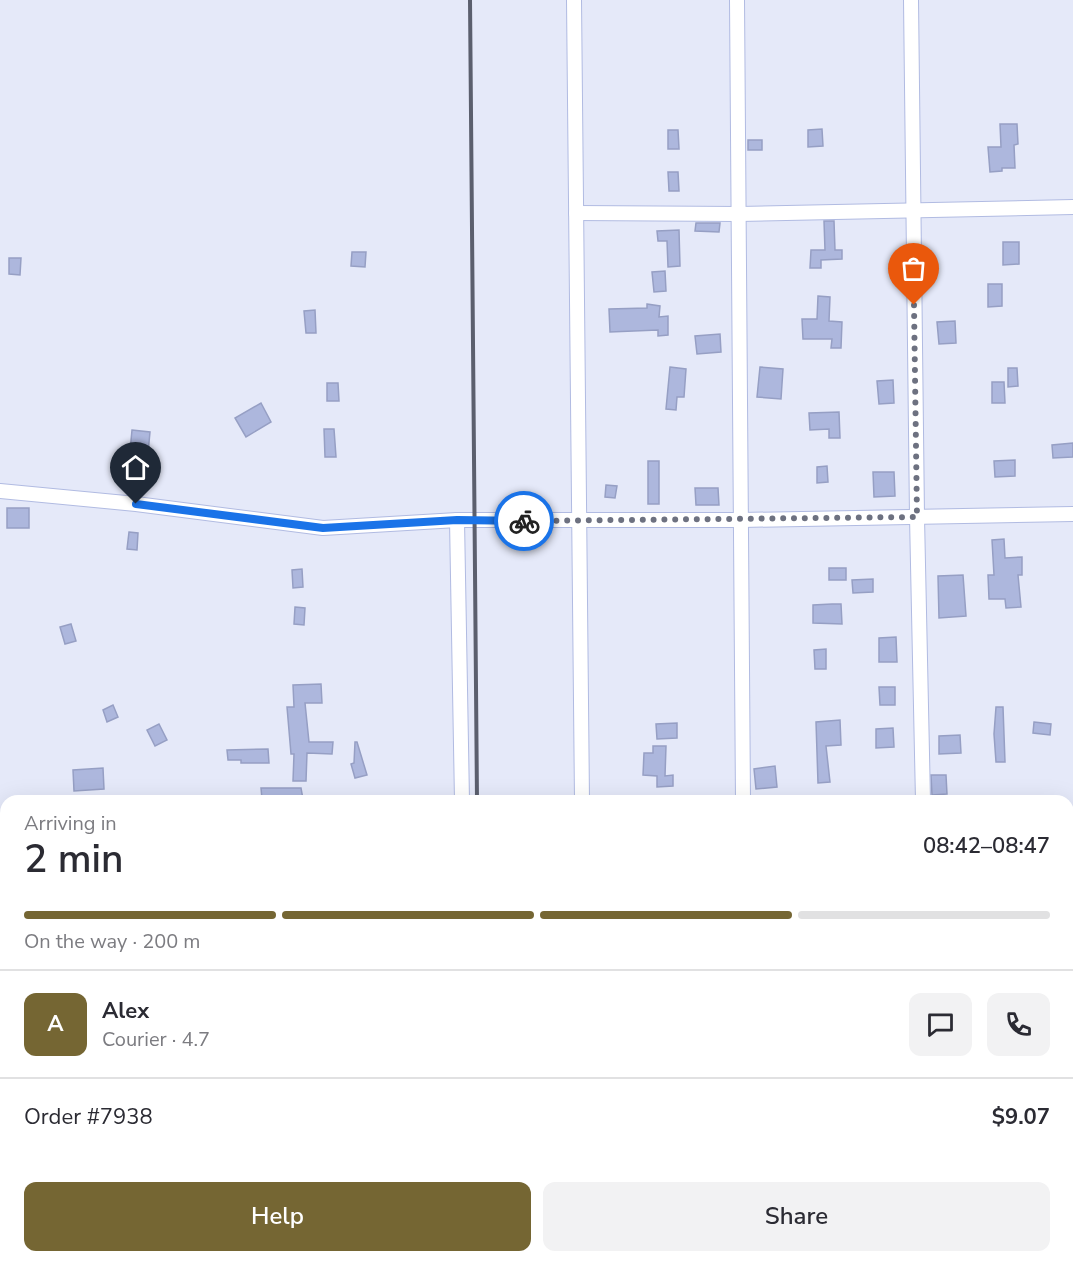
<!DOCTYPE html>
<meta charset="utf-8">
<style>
:root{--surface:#fff;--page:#f2f2f3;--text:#2b2b33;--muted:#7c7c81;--line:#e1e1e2;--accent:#756633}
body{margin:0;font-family:"Nunito Sans",sans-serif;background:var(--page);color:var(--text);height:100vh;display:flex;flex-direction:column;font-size:22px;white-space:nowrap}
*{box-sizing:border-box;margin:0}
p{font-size:20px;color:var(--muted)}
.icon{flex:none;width:33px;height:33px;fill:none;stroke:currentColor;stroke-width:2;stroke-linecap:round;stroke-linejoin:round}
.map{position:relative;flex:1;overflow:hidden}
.details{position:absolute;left:0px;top:795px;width:1074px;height:468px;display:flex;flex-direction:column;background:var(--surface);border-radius:18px 18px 0 0;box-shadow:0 6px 24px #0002}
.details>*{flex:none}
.pin{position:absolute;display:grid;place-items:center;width:51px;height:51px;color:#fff;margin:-62px -26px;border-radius:50% 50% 50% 0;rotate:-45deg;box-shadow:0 0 6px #0007}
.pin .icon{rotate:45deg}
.courier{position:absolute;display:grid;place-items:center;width:60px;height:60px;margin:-30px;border:4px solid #1a73e8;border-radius:50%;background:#fff;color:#222;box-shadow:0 2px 8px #0007}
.headline em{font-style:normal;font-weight:600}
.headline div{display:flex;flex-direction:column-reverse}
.headline{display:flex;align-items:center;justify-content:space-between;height:102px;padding:0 24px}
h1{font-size:39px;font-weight:600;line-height:45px}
.bar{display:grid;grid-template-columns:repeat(4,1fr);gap:9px 6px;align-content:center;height:72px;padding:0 24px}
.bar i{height:8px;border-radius:4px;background:var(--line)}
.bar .active{background:var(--accent)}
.bar p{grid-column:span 4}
.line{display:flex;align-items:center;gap:15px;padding:0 24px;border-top:2px solid var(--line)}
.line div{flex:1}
.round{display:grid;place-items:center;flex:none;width:63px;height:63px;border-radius:12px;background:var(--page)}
.button{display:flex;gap:12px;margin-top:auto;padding:12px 24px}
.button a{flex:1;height:69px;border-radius:12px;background:var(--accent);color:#fff;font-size:24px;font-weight:600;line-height:69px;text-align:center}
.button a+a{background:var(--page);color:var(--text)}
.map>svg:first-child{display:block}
.building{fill:#adb7dd;stroke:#969fc4;stroke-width:1.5}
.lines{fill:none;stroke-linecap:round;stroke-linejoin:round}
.street-casing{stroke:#b1bbe2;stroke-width:16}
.street{stroke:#fff;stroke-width:14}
.rail{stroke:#5b5f6e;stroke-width:4}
.done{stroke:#6d7180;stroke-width:6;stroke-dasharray:0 10.8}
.route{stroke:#1a73e8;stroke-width:8}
</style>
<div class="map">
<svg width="1073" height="1263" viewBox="0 0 1073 1263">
<rect width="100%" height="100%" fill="#e5e9f9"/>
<g class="building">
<polygon points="1000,124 1017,124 1018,144 1014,145 1015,168 1002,168 1002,171 990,172 988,147 1001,147"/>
<polygon points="822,129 823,146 808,147 808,130"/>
<polygon points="668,130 678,130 679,149 668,149"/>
<rect x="748" y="140" width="14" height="10"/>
<polygon points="668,172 678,172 679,191 669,191"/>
<polygon points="824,221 834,221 835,250 842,250 842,259 821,260 821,268 810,268 811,250 825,250"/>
<polygon points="696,223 720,223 719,232 695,231"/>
<polygon points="679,230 680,266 668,267 667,241 658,241 657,231"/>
<polygon points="1003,242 1019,242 1019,264 1003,265"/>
<polygon points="352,252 366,252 365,267 351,266"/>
<polygon points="9,258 21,258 20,275 9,274"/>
<polygon points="665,271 666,291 654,292 652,272"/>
<polygon points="988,284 1002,284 1002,306 988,307"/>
<polygon points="818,296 830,297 829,321 842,322 841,348 831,348 832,339 803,339 802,319 817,319"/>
<polygon points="647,304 660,306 659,317 668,316 668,335 658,336 658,330 610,332 609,309 647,308"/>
<polygon points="315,310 316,333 306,333 304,311"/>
<polygon points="955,321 956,343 939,344 937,322"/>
<polygon points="720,334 721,352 697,354 695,336"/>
<polygon points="670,367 686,369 684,397 677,397 676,410 666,409"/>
<polygon points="760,367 783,369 781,399 757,397"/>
<polygon points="1008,368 1017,368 1018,386 1008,387"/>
<polygon points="893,380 894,403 879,404 877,381"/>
<polygon points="992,382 1004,382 1005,403 992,403"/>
<polygon points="327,383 338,383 339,401 327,401"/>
<polygon points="261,403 271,422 246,437 235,418"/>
<polygon points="839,412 840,438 829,438 829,429 810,430 809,413"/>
<polygon points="324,429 334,429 336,457 325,457"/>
<polygon points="132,430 150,432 145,485 127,484"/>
<polygon points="1073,443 1073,457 1053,458 1052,445"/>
<polygon points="1015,460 1015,476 995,477 994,461"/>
<rect x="648" y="461" width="11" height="43"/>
<polygon points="827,466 828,482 817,483 817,467"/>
<polygon points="873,472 894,472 895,496 874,497"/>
<polygon points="606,485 617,486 615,498 605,497"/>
<polygon points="695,488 718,488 719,505 696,505"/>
<rect x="7" y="508" width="22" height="20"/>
<polygon points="129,532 138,533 137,550 127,549"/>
<polygon points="1004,539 1005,558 1022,557 1022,575 1018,575 1021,607 1006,608 1005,599 989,599 988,575 994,575 992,540"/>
<rect x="829" y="568" width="17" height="12"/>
<polygon points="302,569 303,587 293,588 292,570"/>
<polygon points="963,575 966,616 939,618 938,576"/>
<polygon points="873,579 873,592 853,593 852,580"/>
<polygon points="832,604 841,604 842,624 813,623 813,605"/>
<polygon points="295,607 305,608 304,625 294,624"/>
<polygon points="71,624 76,641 65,644 60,627"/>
<polygon points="896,637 897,662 879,662 879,638"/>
<polygon points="826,649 826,669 815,669 814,650"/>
<polygon points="321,684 322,703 305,703 309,742 333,742 332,754 307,753 306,781 293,781 294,754 291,754 287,707 294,707 293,685"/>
<polygon points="879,687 895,687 895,705 880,705"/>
<polygon points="113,705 118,717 107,722 103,710"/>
<polygon points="996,707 1003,707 1005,762 996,762 994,734"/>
<polygon points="840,720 841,745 826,746 830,782 818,783 816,722"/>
<polygon points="1034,722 1051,724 1050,735 1033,733"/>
<polygon points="677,723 677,738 657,739 656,724"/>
<polygon points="159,724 167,740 155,746 147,730"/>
<polygon points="893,728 894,747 876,748 876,729"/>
<polygon points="960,735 961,753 939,754 939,736"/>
<polygon points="355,742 357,742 367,775 355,778 351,764 354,763"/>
<polygon points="653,746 666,746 665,776 673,775 673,786 657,787 657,776 643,775 644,753 653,753"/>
<polygon points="268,749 269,763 241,763 241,760 228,760 227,750"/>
<polygon points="775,766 777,787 756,789 754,769"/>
<polygon points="103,768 104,789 74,791 73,770"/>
<polygon points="931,775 946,775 947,794 932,795"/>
<polygon points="261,788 301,788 303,799 262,799"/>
</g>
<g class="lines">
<defs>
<g id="street">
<polyline points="574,0 582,801"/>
<polyline points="737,0 743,801"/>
<polyline points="911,0 917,517 923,801"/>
<polyline points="576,213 739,214 1073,207"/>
<polyline points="0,491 136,504 323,528 457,520 742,520 1073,514"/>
<polyline points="457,520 462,801"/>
<polyline points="1068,838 1073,838"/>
<polyline points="1068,1086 1073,1053"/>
<polyline points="586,1257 586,1263"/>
<polyline points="737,1257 738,1263"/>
<polyline points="932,1257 932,1263"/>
<polyline points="468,1263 469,1257"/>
<polyline points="1042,1263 1043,1257"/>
</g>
</defs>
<use href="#street" class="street-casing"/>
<use href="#street" class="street"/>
<g class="rail">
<polyline points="470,0 477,801"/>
<polyline points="484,1257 484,1263"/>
</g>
</g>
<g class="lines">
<polyline class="done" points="524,521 917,517 914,305"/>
<polyline class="route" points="136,504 323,528 457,520 524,521"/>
</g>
</svg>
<div class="pin" style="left:914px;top:305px;background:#ea580c"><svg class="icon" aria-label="bag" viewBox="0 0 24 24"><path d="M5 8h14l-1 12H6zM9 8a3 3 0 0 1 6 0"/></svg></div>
<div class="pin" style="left:136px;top:504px;background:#1f2937"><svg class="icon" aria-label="home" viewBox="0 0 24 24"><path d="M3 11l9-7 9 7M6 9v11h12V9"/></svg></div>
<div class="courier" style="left:524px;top:521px"><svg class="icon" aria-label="bike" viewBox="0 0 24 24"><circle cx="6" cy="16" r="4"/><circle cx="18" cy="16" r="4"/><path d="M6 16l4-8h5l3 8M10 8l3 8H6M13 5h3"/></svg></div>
<section class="details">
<div class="headline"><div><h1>2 min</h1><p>Arriving in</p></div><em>08:42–08:47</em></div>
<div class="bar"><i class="active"></i><i class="active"></i><i class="active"></i><i></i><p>On the way · 200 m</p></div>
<div class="line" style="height:108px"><b class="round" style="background:var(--accent);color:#fff">A</b><div><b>Alex</b><p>Courier · 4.7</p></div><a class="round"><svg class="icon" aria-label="chat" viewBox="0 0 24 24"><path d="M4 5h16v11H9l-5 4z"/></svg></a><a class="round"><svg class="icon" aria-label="phone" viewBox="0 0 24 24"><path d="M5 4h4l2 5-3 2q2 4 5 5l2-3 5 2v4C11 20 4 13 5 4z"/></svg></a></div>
<div class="line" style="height:78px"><div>Order #7938</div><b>$9.07</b></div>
<div class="button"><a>Help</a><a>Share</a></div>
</section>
</div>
